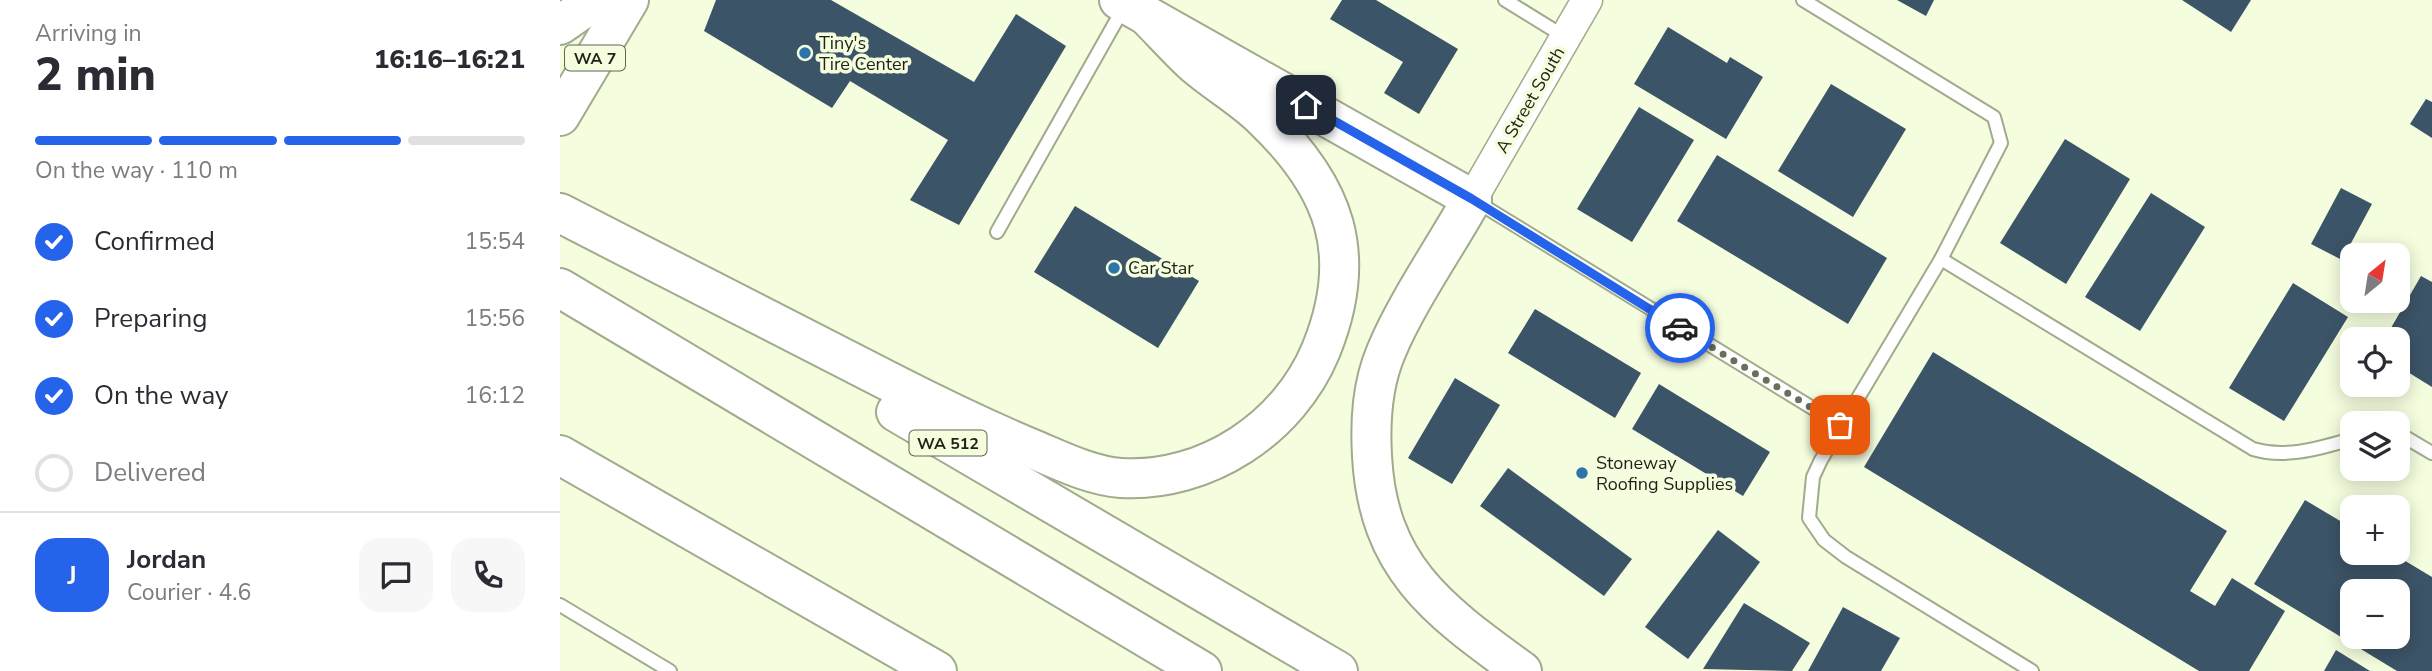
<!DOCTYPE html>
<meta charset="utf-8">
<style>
:root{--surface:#fff;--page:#f7f7f7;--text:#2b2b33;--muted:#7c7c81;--line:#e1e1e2;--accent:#2563eb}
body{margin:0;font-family:"Nunito Sans",sans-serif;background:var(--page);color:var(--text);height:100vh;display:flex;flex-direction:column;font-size:26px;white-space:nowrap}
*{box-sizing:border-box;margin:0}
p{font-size:23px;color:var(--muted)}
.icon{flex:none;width:38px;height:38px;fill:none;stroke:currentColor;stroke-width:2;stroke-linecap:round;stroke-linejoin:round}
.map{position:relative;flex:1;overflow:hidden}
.drawer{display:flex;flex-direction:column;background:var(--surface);width:560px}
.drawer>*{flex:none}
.needle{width:46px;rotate:30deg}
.controls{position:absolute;left:1780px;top:243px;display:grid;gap:14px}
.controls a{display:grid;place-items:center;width:70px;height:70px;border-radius:14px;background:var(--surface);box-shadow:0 4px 18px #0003;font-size:35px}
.pin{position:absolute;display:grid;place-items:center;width:60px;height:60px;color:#fff;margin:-30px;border-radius:14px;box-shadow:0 4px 10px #0006}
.courier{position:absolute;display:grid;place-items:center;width:70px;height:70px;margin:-35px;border:5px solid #2563eb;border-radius:50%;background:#fff;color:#222;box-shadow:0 2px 9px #0007}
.summary em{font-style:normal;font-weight:800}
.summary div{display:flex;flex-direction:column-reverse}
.summary{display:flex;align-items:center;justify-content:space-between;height:119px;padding:0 35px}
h1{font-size:46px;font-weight:800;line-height:52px}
.bar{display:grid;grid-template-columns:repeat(4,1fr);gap:10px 7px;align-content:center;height:84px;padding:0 35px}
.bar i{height:9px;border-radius:5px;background:var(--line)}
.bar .on{background:var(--accent)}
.bar p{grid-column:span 4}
.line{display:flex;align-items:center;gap:18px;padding:0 35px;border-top:2px solid var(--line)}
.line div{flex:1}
.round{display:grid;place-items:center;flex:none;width:74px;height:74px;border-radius:21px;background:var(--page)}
ol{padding:0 35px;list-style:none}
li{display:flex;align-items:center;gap:21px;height:77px}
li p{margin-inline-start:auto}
li .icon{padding:7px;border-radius:50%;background:var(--accent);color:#fff;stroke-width:4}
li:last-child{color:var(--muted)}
li i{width:38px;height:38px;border:4px solid var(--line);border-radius:50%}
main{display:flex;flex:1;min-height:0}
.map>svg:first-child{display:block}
.building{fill:#3c5467;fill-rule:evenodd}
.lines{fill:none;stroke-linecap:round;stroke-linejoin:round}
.service-casing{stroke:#a1aa8c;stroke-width:16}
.tertiary-casing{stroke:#a1aa8c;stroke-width:33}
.primary-casing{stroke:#a1aa8c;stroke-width:42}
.motorway-casing{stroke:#a1aa8c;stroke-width:42}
.service{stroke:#fff;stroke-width:12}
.tertiary{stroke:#fff;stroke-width:30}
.primary{stroke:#fff;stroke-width:38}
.motorway{stroke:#fff;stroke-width:38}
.done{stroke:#6a6f5c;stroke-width:7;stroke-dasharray:0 12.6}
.route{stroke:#2563eb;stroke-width:9}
.poi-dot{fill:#2d75a9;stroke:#f4fddd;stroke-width:2.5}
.labels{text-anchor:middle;stroke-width:7;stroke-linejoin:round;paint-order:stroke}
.shield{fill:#f4fddd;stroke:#5f6452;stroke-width:2}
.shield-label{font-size:16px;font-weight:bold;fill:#1f2216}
.poi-label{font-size:18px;fill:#1f2216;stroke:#f4fddd;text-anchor:start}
.street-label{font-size:18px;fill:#1f2216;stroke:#f4fddd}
</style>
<main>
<section class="drawer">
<div class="summary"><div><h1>2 min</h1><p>Arriving in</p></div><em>16:16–16:21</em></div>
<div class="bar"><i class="on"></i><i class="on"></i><i class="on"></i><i></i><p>On the way · 110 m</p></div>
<ol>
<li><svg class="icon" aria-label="check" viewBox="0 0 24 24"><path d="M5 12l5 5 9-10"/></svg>Confirmed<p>15:54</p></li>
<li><svg class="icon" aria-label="check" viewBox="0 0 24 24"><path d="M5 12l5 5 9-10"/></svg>Preparing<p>15:56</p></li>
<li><svg class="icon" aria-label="check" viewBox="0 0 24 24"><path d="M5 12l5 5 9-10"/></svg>On the way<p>16:12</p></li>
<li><i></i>Delivered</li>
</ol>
<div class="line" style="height:126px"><b class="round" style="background:var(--accent);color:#fff">J</b><div><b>Jordan</b><p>Courier · 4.6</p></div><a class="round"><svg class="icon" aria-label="chat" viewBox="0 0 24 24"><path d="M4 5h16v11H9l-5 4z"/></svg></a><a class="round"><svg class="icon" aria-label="phone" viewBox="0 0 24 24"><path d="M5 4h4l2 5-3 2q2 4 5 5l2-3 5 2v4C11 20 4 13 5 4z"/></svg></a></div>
</section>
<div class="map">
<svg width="1872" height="671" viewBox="0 0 1872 671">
<rect width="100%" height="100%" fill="#f4fddd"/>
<g class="building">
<polygon points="156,0 271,0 414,82 456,14 506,46 399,225 350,200 388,140 290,81 272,108 144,31"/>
<polygon points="782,0 816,0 898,49 859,114 824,93 843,62 770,19"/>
<polygon points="1337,0 1374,0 1366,16"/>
<polygon points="1622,0 1691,0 1671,32"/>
<polygon points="1108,27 1167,63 1170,57 1203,77 1166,139 1074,84"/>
<polygon points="1271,84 1346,129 1293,217 1218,171"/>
<polygon points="1866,99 1872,102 1872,138 1850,124"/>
<polygon points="1079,107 1134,140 1072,242 1017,209"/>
<polygon points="1505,139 1570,179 1506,284 1440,243"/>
<polygon points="1157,155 1327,258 1288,324 1117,221"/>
<polygon points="1781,188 1812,204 1782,260 1751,244"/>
<polygon points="1591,193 1645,227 1580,331 1525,297"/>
<polygon points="515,206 639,281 598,348 474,272"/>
<polygon points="1861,276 1872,282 1872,387 1838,366 1838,340 1824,340"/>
<polygon points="1733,283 1788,317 1724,421 1669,388"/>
<polygon points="975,309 1081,373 1055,418 948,353"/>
<polygon points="1373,352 1667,531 1630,591 1655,606 1672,578 1725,611 1689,671 1639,671 1304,467"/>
<polygon points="895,378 940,405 892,484 848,458"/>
<polygon points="1099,384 1210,452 1183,496 1072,429"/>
<polygon points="948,468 1072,559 1044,596 920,506"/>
<path d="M1745,500L1792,528V553H1832L1872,577V671H1837L1694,584ZM1792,592H1838V637H1792Z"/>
<polygon points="1158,530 1200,562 1128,659 1085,627"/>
<polygon points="1184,603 1250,643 1232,671 1143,669"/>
<polygon points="1283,607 1340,638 1321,671 1248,671"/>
<polygon points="1776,650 1810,671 1764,671"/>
</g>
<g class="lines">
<defs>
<g id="service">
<polyline points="945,0 1005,37"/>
<polyline points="1243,0 1434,117 1441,143 1381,259 1261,460 1253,477 1249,518 1264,540 1286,557 1472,671"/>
<polyline points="917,202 1280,425"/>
<polyline points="437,232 564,7"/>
<path d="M1381,259L1693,449C1726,459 1760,448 1792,439"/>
<polyline points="1838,433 1872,453"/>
<polyline points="0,605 110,671"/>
</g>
<polyline id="tertiary" points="912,199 1027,0"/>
<g id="primary">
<polyline points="559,0 912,199"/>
<polyline points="0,116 69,0"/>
</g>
<g id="motorway">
<polyline points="0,25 36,0"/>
<path d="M912,199C886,246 846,303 826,352C812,385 810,420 812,456C818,568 878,610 962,671"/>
<path d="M0,213C111,270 223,327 334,384C381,408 427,430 475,450C501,461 532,476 561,478C646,483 729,428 761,350C800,254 775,187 703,118C682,97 654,82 632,62C616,47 602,31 587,16"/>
<polyline points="0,288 642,671"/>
<polyline points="336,412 778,671"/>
<polyline points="0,455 377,671"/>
</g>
</defs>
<use href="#service" class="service-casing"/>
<use href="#tertiary" class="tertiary-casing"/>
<use href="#primary" class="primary-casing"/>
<use href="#motorway" class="motorway-casing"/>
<use href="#service" class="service"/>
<use href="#tertiary" class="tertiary"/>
<use href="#primary" class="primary"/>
<use href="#motorway" class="motorway"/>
</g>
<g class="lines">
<polyline class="done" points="1120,328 1280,425"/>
<polyline class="route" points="746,105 912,199 1120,328"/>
</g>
<g class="poi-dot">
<circle cx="245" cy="53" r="7"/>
<circle cx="554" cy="268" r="7"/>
<circle cx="1022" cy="473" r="7"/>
</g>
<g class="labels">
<g class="shield">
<rect x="5" y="45.5" width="60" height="25" rx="5"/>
<rect x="349.5" y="430.5" width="77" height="25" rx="5"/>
</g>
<g class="shield-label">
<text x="35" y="64">WA 7</text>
<text x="388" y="449">WA 512</text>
</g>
<g class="poi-label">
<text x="259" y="49">Tiny's<tspan x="259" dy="21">Tire Center</tspan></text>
<text x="568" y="274">Car Star</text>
<text x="1036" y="469">Stoneway<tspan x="1036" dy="21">Roofing Supplies</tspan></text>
</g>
<g class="street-label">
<text transform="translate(970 100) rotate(-60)" y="6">A Street South</text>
</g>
</g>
</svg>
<div class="controls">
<a><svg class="needle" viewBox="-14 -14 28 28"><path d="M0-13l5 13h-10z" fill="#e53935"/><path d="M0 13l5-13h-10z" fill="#7c7c81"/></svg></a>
<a><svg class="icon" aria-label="locate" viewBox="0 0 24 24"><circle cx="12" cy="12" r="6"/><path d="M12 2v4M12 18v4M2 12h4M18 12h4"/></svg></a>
<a><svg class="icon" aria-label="layers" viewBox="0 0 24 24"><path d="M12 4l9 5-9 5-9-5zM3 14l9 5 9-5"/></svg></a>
<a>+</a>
<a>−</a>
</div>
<div class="pin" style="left:1280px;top:425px;background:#ea580c"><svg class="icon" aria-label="bag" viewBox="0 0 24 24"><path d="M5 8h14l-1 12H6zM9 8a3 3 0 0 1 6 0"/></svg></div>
<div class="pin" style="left:746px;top:105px;background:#1f2937"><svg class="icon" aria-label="home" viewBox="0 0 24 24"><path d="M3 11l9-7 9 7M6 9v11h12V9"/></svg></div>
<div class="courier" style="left:1120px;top:328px"><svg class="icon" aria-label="car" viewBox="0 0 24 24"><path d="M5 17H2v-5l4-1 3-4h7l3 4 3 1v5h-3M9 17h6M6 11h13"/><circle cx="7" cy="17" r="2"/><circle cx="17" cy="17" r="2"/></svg></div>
</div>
</main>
